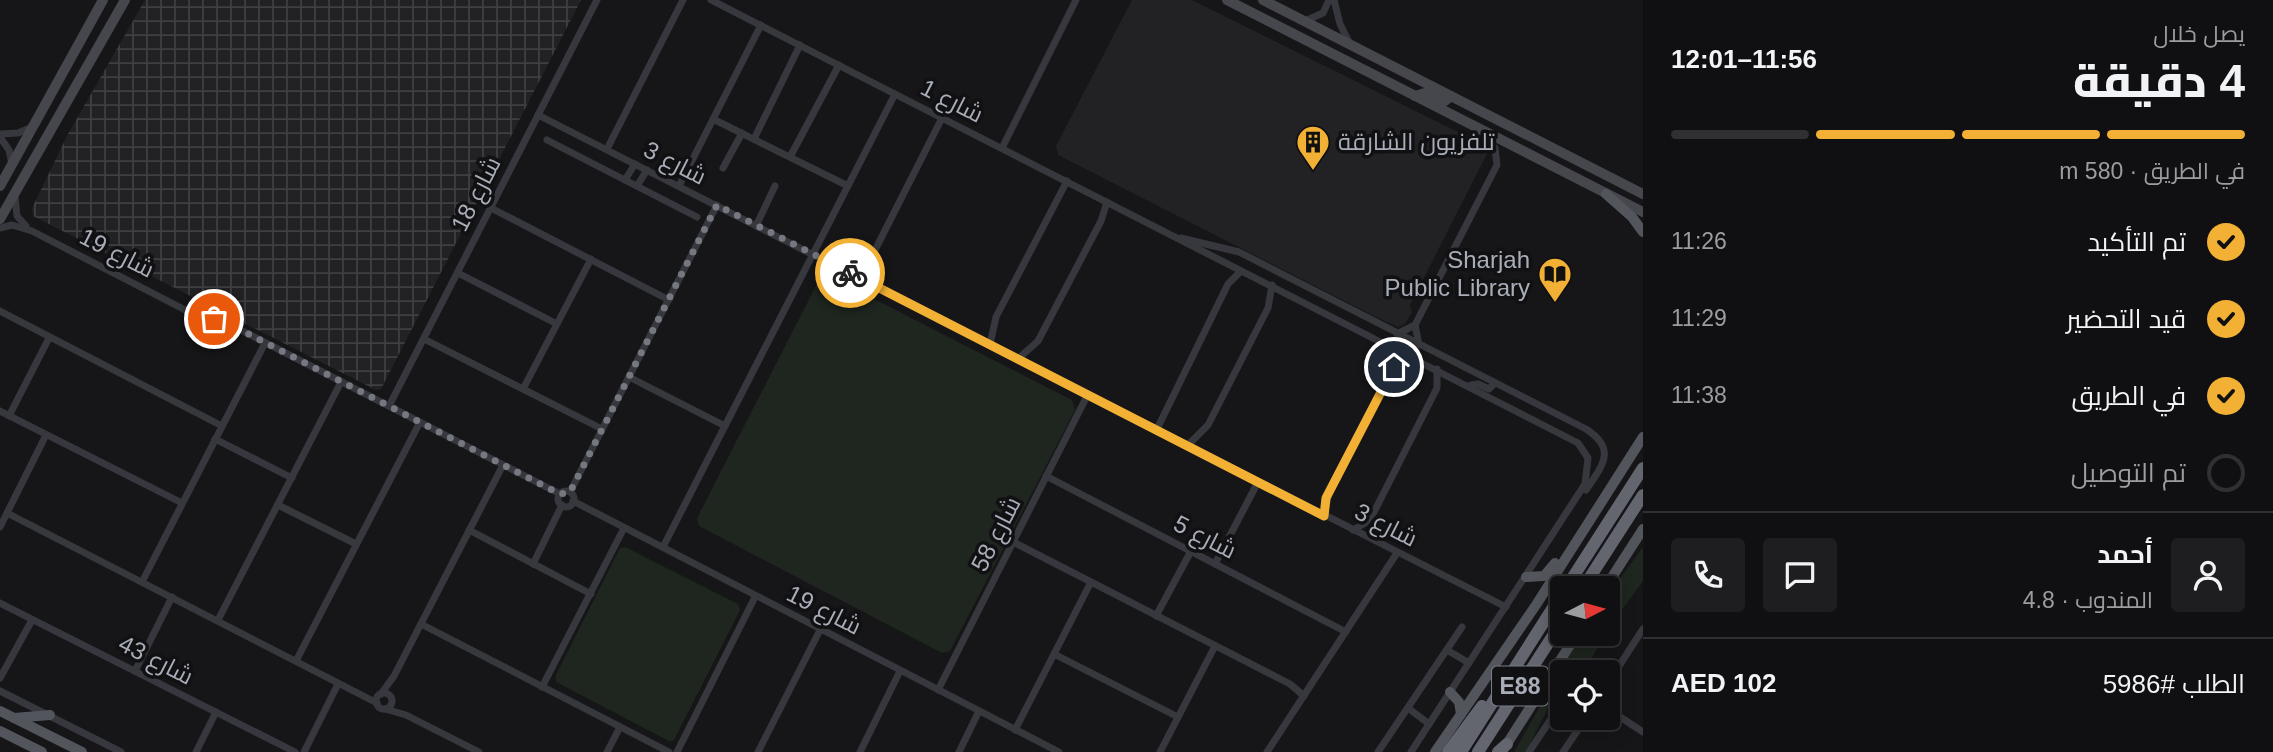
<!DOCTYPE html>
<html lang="ar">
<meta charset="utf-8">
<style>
:root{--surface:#101012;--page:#1e1e20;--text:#f1f3f6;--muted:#9c9d9f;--line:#303032;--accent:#f2b134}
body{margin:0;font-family:Helvetica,Cairo,sans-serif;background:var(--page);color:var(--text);direction:rtl;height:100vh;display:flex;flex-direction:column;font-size:26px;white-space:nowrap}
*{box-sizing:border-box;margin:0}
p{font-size:23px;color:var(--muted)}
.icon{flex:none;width:38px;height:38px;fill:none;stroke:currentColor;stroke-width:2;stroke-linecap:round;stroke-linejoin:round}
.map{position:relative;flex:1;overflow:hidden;direction:ltr}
.side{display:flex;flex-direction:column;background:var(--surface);width:630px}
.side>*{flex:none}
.needle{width:46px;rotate:84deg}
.controls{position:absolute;left:1550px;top:576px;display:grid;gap:14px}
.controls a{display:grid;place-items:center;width:70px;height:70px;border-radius:7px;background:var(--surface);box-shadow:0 4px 18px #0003,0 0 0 2px var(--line);font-size:35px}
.pin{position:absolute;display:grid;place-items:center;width:60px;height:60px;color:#fff;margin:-30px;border:4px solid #fff;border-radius:50%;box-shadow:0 2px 7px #0007}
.courier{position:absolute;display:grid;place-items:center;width:70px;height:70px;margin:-35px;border:5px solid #f2b134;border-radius:50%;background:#fff;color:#222;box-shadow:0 2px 9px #0007}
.headline em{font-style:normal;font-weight:800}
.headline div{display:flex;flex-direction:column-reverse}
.headline{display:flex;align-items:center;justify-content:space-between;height:119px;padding:0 28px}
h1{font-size:46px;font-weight:800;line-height:52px}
.bar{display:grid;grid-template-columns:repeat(4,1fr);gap:10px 7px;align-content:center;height:84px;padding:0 28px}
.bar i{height:9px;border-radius:5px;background:var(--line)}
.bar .active{background:var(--accent)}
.bar p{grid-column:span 4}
.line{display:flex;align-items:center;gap:18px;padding:0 28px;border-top:2px solid var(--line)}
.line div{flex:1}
.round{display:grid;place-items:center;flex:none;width:74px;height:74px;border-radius:7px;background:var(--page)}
ol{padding:0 28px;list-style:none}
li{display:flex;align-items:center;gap:21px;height:77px}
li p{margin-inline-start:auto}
li .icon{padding:7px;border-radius:50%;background:var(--accent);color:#111;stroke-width:4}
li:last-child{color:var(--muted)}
li i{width:38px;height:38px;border:4px solid var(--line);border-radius:50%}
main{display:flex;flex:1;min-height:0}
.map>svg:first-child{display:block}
.built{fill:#222225}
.industrial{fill:url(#industrial-grid)}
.green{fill:#1e261f}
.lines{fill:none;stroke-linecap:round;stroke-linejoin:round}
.street{stroke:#37383d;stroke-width:7}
.secondary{stroke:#45474d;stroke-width:10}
.primary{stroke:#53555c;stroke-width:10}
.highway{stroke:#63666e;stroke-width:12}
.done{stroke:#757880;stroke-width:7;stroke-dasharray:0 12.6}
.route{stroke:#f2b134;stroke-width:9}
.labels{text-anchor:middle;stroke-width:7;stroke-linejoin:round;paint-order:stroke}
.shield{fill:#111113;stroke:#7b7e86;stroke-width:2}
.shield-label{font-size:23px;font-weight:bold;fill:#a8adb8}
.street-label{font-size:24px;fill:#a8adb8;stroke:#111113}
.poi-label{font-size:24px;fill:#a8adb8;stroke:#111113;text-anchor:start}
</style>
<main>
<section class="side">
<div class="headline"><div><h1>4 دقيقة</h1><p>يصل خلال</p></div><em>11:56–12:01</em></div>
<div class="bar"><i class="active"></i><i class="active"></i><i class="active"></i><i></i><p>في الطريق · 580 m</p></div>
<ol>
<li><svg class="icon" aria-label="check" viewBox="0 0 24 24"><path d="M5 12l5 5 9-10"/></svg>تم التأكيد<p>11:26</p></li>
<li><svg class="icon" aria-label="check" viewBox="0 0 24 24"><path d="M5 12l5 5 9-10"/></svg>قيد التحضير<p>11:29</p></li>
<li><svg class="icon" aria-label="check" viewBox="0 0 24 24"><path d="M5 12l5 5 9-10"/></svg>في الطريق<p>11:38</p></li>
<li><i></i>تم التوصيل</li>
</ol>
<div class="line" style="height:126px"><a class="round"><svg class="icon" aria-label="person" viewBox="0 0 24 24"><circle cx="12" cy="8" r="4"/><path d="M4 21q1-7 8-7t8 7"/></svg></a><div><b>أحمد</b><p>المندوب · 4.8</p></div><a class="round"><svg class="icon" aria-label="chat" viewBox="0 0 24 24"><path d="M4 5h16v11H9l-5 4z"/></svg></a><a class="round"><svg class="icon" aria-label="phone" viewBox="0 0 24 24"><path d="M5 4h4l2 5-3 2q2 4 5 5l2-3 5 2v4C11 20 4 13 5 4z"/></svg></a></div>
<div class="line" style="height:91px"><div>الطلب #5986</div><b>AED 102</b></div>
</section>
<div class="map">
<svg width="1643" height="752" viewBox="0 0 1643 752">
<defs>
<pattern id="industrial-grid" width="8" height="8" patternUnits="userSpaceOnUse" patternTransform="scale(1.75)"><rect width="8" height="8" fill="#222225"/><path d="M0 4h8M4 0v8" fill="none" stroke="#3f3f43"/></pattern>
</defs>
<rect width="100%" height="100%" fill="#161618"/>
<polygon class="built" points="1132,0 1192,0 1490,148 1410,305 1412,312 1405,324 1398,327 1376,317 1058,155 1056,146"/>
<polygon class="industrial" points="145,0 581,0 381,389 376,390 33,216 32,208 68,134"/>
<g class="green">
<polygon points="829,276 1072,400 1075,410 950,651 942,653 699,526 697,518 820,278"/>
<polygon points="625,547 738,604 740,610 674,740 669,741 556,682 556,675 620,548"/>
<polygon points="1643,547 1643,581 1608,629 1608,595"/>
<polygon points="1581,634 1605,634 1584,672 1563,672 1563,688 1554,696 1526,752 1514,752"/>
</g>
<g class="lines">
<g class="street">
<polyline points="711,0 1578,443 1588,458 1585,484 1411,752"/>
<polyline points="1334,0 1340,24 1349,42"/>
<polyline points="1305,21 1323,13 1329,0"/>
<polyline points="538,115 1506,607"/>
<polyline points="713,119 848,186"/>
<polyline points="0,134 18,133 30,128"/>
<polyline points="0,137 9,150 12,164"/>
<polyline points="754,139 800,45"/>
<polyline points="547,140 697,217"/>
<polyline points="1002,148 1076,0"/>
<polyline points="607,149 683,0"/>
<polyline points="790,157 839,65"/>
<polyline points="723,168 742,133"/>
<polyline points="625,180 635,164"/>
<polyline points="637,186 647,170"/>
<polyline points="679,186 761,25"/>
<polyline points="15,197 17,216 26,226"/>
<polyline points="491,208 669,300"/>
<polyline points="756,226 775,186"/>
<polyline points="0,228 12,225 32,231 191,313 233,326 560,494"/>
<path d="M1181,238L1239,252L1586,429C1617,449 1603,465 1586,490"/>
<polyline points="458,273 557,324"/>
<polyline points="851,273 871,258 942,118"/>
<polyline points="0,311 222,426"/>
<polyline points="1415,325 1419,345"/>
<polyline points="1397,334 1415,325 1497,165 1495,148 1479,137 1472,125"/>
<polyline points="424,339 602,429"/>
<polyline points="990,344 996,317 1067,181"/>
<polyline points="1018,359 1038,341 1101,221 1107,202"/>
<polyline points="629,377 725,426"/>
<polyline points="1471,385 1478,384 1489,389 1495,383"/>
<polyline points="523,389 591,259"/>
<polyline points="389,406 597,0"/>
<polyline points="0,411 182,503"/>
<polyline points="9,416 49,338"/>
<polyline points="1157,429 1228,284 1241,271"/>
<polyline points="215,439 292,478"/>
<polyline points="1188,445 1208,425 1268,308 1272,285"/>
<polyline points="1046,476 1346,632"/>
<circle cx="566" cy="499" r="8"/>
<polyline points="570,492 717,205"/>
<polyline points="573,501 1059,752"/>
<polyline points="278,505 356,544"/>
<polyline points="7,513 377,703"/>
<polyline points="1324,516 1329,493 1394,367 1408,355"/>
<polyline points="0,527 46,435"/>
<polyline points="469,530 591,594"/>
<polyline points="1353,530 1365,523 1374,512 1437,388 1437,369"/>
<polyline points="1013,542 1290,684 1304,696"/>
<polyline points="663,547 895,94"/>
<polyline points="533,564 562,505"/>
<polyline points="1215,564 1258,482"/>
<polyline points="142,582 265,343"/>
<polyline points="0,603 295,752"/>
<polyline points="1156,616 1191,551"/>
<polyline points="218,620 341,382"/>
<polyline points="421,624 669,752"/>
<polyline points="1447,650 1469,663"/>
<polyline points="1054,654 1178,717"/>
<polyline points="296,661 420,422"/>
<polyline points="135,671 172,597"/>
<polyline points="0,678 32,620"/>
<polyline points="1608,683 1643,629"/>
<polyline points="542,687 624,528"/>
<polyline points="938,690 1088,394"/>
<polyline points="0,691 121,752"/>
<circle cx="384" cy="701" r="8"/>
<polyline points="381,694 394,676 503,465"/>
<polyline points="1408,708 1429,724"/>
<polyline points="385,709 406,715 479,752"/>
<polyline points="1608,709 1643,732"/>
<polyline points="1015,730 1091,582"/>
<polyline points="196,752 216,712"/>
<polyline points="304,752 338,684"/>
<polyline points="607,752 620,727"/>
<polyline points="677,752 755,597"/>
<polyline points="758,752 820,630"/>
<polyline points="860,752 900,671"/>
<polyline points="959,752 979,711"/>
<polyline points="1160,752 1215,646"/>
<polyline points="1267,752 1397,553"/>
<polyline points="1378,752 1462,627"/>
<polyline points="1529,752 1563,701"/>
<polyline points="1563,752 1586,718"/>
</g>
<g class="secondary">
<polyline points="1227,0 1643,212"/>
<polyline points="1263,0 1643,194"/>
<polyline points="1415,96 1425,93 1445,101 1451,96"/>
<polyline points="0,186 103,0"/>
<polyline points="0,219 125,0"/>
</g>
<g class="primary">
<polyline points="1606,194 1632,217 1643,232"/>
<polyline points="1526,577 1544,576 1555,563"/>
<polyline points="1605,588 1643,529"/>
<polyline points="1450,692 1459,702 1461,714"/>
<polyline points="0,711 82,752"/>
<polyline points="14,718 50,715"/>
<polyline points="0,731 42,752"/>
<polyline points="1503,750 1577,634"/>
<polyline points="1435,752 1536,605 1643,437"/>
</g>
<g class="highway">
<polyline points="1566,588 1643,468"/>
<polyline points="1583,588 1643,495"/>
<polyline points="1448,752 1482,706"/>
<polyline points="1461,752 1563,592"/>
<polyline points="1478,752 1563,620"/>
<polyline points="1498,752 1507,744"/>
</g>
</g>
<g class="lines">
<polyline class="done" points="214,319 233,326 560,494 570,492 717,205 850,273"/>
<polyline class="route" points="850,273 1324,516 1326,498 1394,367"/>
</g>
<defs>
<symbol id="building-pin" viewBox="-11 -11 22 30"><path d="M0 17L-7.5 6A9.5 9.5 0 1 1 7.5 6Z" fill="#f2b134" stroke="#111113"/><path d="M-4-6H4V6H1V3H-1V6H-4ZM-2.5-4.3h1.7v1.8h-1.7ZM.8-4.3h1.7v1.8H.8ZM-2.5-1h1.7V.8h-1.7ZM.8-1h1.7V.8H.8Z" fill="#111"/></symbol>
<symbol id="library-pin" viewBox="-11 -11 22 30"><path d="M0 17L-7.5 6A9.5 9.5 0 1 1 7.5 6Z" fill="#f2b134" stroke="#111113"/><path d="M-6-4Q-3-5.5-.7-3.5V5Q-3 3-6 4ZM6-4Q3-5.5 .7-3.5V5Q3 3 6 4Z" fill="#111"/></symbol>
</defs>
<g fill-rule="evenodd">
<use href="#building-pin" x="1294" y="123" width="38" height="52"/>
<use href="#library-pin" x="1536" y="255" width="38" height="52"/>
</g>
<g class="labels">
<rect class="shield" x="1492" y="666.5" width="56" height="39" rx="5"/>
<g class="shield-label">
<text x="1520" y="694">E88</text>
</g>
<g class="street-label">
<text transform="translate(952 101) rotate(27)" y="8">شارع 1</text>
<text transform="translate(675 163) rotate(27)" y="8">شارع 3</text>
<text transform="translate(476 194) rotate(-63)" y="8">شارع 18</text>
<text transform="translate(117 253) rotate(27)" y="8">شارع 19</text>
<text transform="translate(1386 525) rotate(27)" y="8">شارع 3</text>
<text transform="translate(996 534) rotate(-63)" y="8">شارع 58</text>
<text transform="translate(1205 537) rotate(27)" y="8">شارع 5</text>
<text transform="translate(824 610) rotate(27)" y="8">شارع 19</text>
<text transform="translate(156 660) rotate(27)" y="8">شارع 43</text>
</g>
<g class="poi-label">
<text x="1338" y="150">تلفزيون الشارقة</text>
<text x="1530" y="268" text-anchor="end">Sharjah<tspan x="1530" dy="28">Public Library</tspan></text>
</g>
</g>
</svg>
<div class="controls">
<a><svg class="needle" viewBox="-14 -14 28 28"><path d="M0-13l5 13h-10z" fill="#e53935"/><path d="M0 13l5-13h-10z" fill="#9c9d9f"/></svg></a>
<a><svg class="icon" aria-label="locate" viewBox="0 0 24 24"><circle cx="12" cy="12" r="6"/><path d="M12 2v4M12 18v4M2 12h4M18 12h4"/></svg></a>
</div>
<div class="pin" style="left:214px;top:319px;background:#ea580c"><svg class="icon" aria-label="bag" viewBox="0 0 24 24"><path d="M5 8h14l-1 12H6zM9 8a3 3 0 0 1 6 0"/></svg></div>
<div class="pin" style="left:1394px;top:367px;background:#1f2937"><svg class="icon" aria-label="home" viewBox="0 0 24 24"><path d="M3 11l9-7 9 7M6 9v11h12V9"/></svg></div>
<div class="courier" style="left:850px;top:273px"><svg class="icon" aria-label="bike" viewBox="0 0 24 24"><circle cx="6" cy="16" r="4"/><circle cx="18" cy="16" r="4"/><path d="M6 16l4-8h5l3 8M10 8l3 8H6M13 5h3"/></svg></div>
</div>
</main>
